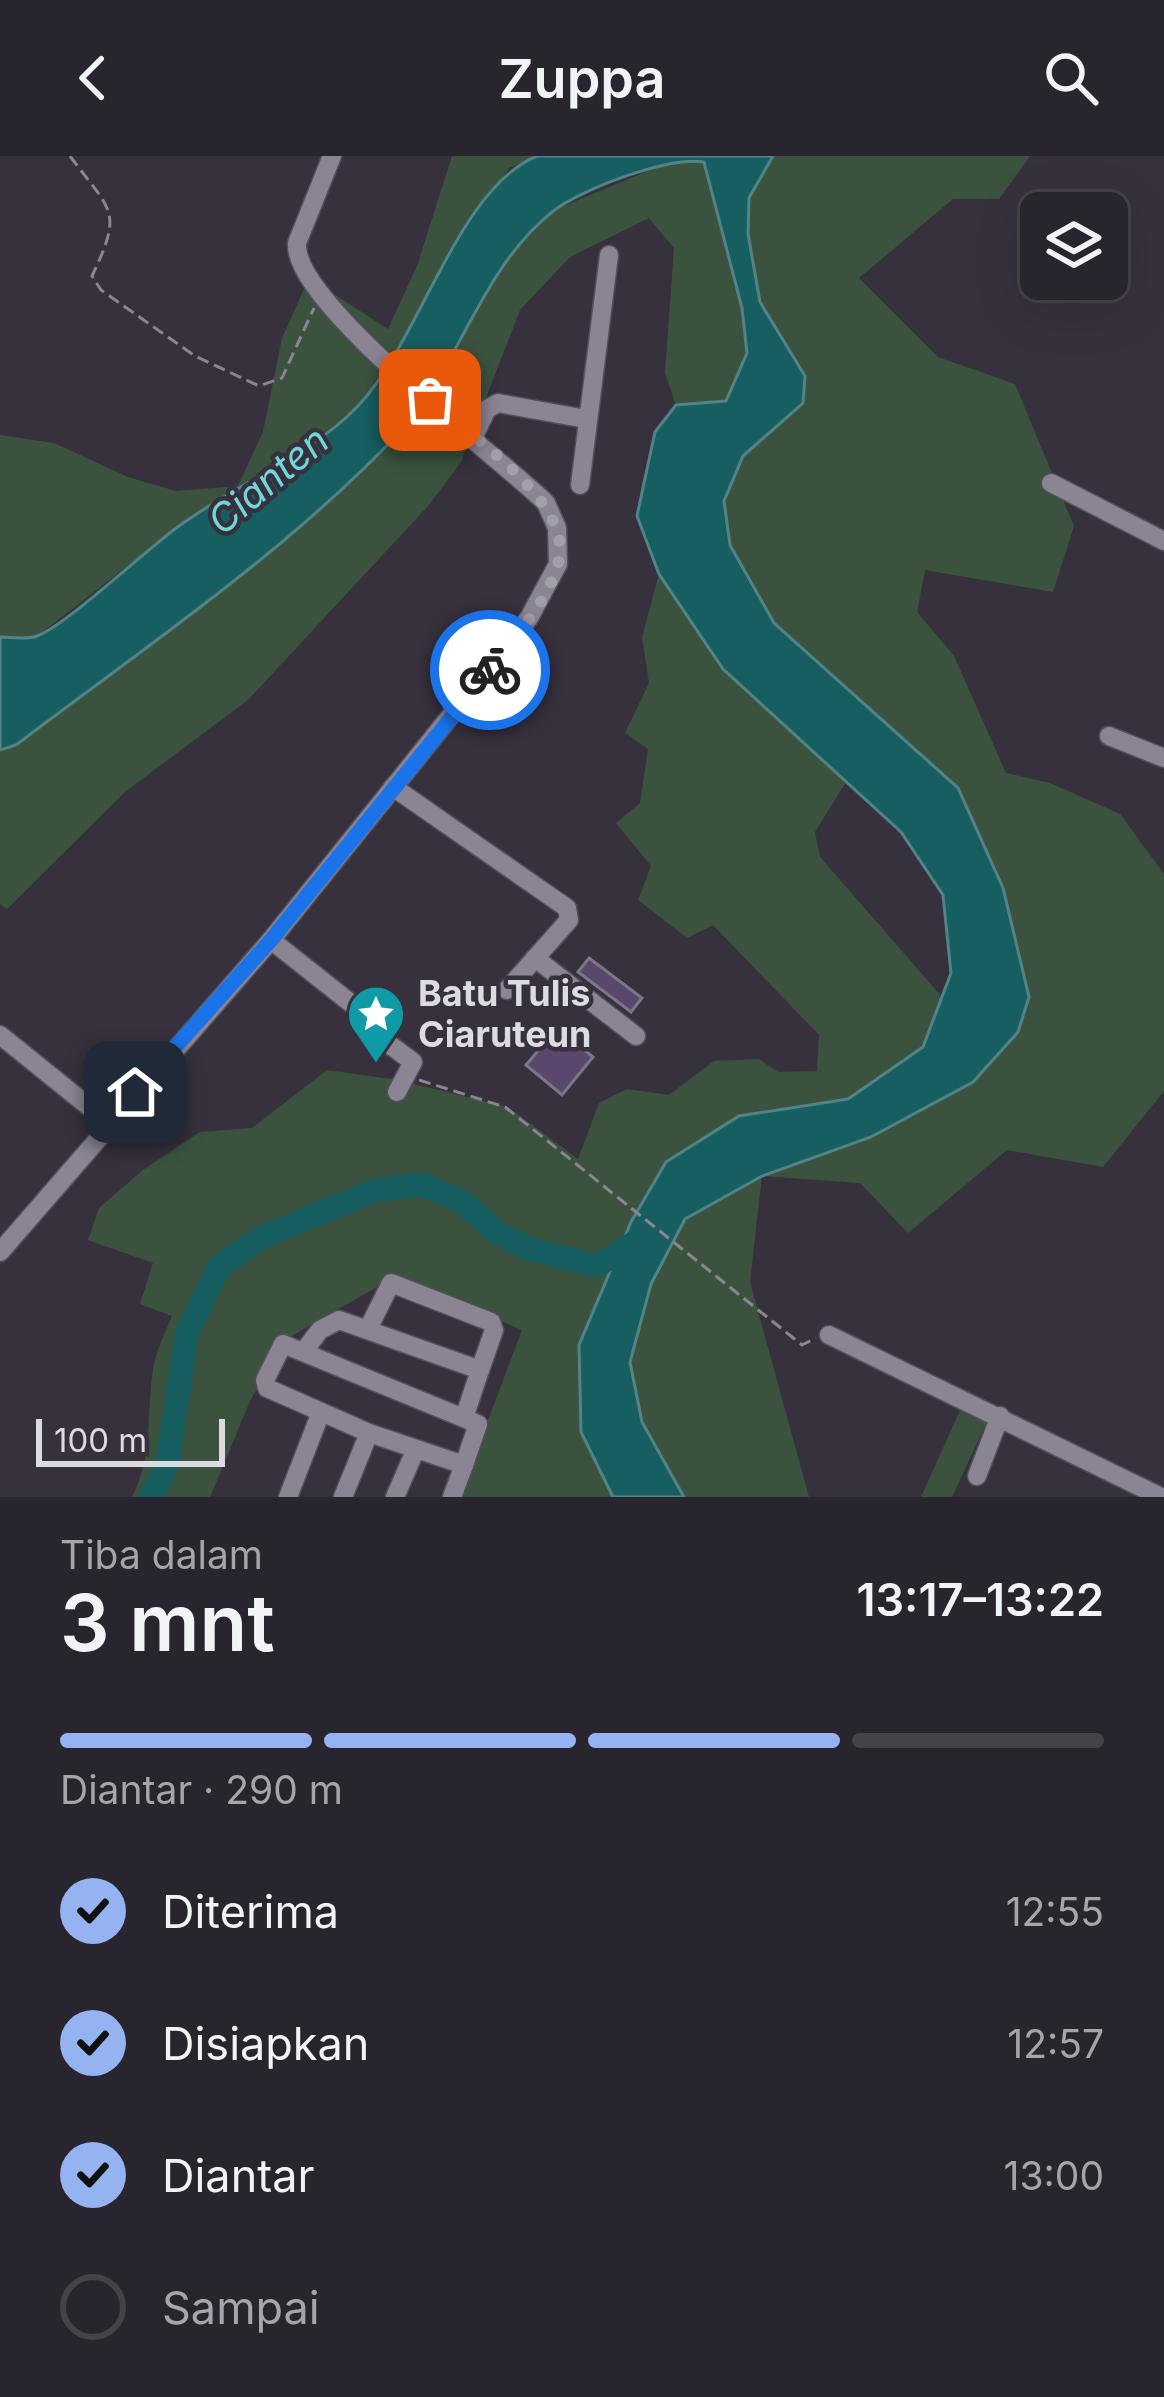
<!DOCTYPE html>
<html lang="id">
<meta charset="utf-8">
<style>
:root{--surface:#29252e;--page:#35313a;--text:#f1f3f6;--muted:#a5a5aa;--line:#45424a;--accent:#95b2f1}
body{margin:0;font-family:Inter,sans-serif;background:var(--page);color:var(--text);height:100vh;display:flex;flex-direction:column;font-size:45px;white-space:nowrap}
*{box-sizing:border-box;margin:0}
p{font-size:39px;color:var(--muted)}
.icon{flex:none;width:66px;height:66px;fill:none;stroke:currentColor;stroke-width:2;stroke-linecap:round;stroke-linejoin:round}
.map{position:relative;height:1341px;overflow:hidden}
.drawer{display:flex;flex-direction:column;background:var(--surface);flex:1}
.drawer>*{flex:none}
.fabs{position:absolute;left:1020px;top:36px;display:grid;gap:24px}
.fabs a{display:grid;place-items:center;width:108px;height:108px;border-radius:18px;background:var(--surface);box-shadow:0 12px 48px #0002,0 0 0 3px var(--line);font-size:60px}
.scale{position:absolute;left:36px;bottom:30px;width:189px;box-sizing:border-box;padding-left:12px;border:6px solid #dddae2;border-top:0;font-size:33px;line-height:42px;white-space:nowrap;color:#dddae2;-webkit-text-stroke:9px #37313e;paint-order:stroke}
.pin{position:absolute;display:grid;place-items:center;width:102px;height:102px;color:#fff;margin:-51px;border-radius:24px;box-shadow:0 6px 18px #0006}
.courier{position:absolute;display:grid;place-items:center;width:120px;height:120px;margin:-60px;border:9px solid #1a73e8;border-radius:50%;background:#fff;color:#222;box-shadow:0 3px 15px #0007}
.head em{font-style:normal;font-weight:600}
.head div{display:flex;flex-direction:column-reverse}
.head{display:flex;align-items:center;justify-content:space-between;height:204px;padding:0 60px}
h1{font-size:78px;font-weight:600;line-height:90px}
.bar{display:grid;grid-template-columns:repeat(4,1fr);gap:18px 12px;align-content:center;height:144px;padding:0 60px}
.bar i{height:15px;border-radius:9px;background:var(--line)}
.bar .current{background:var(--accent)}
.bar p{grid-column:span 4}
ol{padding:0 60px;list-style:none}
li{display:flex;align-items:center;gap:36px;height:132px}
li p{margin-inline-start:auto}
li .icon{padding:12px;border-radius:50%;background:var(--accent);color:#111;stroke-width:4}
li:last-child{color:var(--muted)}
li i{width:66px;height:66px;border:6px solid var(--line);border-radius:50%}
header{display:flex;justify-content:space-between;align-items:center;height:156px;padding:0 60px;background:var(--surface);font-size:54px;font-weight:600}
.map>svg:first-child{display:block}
.green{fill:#3b533e}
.water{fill:#175e60;stroke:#528387;stroke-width:3}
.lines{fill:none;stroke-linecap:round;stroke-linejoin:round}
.river{stroke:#175e60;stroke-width:24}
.building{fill:#5a476e;stroke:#7d7685;stroke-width:3}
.minor-casing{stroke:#534f5a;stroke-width:21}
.path{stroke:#8a8590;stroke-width:3;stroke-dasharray:12 6;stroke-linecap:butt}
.minor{stroke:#8b8493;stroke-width:18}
.done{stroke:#a39fa9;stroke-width:12;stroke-dasharray:0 21.6}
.route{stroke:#1a73e8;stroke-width:15}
.labels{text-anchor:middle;stroke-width:9;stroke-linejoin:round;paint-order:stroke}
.poi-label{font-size:36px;font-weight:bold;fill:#dddae2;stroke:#37313e;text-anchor:start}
.water-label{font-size:39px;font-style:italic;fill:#6fd7da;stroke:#37313e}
</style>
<header><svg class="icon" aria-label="back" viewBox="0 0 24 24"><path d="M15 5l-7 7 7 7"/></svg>Zuppa<svg class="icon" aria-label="search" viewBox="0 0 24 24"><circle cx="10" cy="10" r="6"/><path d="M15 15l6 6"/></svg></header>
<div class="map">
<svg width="1164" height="1341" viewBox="0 0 1164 1341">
<rect width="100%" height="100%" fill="#37313e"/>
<g class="green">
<polygon points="452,0 537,0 509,12 419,161 359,249 311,289 179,370 36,481 0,481 0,279 54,287 128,321 176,335 238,330 263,276 282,182 309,122 388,173 417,110"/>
<polygon points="684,0 704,6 742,152 747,196 726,245 676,249 665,217 674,92 649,62 570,101 520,154 461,306 428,350 248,544 126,635 7,753 0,748 0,594 16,589 251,410 399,277 500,111 554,54"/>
<polygon points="773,0 1030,0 999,43 953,43 859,122 938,201 1015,228 1074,370 1053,436 925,414 917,456 954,500 1006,617 1050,627 1120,658 1164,718 1164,935 1103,1011 1007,994 908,1077 860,1027 762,1020 750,1126 809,1341 684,1341 642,1266 630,1206 651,1128 685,1063 762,1020 871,981 973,926 1019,876 1029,841 1003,732 959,632 774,467 729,389 724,345 743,299 803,247 805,220 760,146 748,78 749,42"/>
<path d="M659,418L723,513L846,626L815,676L820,701L942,841L924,891L848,943L739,960L666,1007L581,1276L613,1341H459L522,1174L396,1120L283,1185L250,1245L210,1341H132C154,1298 146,1261 153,1213C156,1195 165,1177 172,1160L140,1148L153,1107L88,1084L99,1052L144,1013L200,976L252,972L327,914L398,924L508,951L578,1003L599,947L627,933L669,939L714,905L759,903L778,916L817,915L819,879L713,769L687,782L638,744L651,710L616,667L640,647L648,593L625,577L649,527L642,481Z"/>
<polygon points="962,1250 988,1263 952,1341 921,1341"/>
</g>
<path class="water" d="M537,0H773L749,42L748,78L760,146L805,220L803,247L743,300L724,345L730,389L774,467L958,632L1003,732L1029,841L1018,876L973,926L871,981L762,1020L685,1063L651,1128L630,1206L642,1266L684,1341H613L581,1276L579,1189L631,1066L666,1006L739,960L848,943L923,891L951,817L943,739L901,676L723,513L659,418L637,360L655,276L676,249L726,245L747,197L742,152L704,6C669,0 581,33 552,56C478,116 460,212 397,279C285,397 145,491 16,589L0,594V481C10,481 27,484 37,480C66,469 144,396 175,373C233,329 307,303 358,250C421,183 458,32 537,0Z"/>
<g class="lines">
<polyline class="river" points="151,1341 167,1310 187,1177 219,1111 260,1082 373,1035 421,1028 463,1046 496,1076 529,1093 596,1110 639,1084"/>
</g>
<g class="building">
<polygon points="589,802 642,842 631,856 578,816"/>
<polygon points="557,872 593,901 562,939 526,909"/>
</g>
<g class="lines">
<defs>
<g id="minor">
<polyline points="473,282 487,253 498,247 586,263"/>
<polyline points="1051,327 1164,385"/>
<polyline points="580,329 609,99"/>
<polyline points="1109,580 1164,602"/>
<polyline points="393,631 567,752 569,764 507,834"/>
<polyline points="271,784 367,860 365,870 413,906 397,936"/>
<polyline points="535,802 636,880"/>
<polyline points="0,879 108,966"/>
<path d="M0,1096L271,784L529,462L558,408L557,372L546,347C498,300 292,146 297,87L332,0"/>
<polyline points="368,1173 391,1127 491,1166 494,1174 480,1214"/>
<polyline points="829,1179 1161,1341"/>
<polygon points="283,1188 478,1268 464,1309 369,1277 267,1232 265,1224"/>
<polyline points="304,1195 320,1174 339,1164 480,1214 464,1262"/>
<polyline points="977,1320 1000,1260"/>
<polyline points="288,1341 321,1256"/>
<polyline points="343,1341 369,1277"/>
<polyline points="395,1341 415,1295"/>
<polyline points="452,1341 464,1309"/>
</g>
</defs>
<use href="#minor" class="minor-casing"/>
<g class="path">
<path d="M70,0C111,56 124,53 92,120L101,134L195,200L259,230L282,222L314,152"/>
<polyline points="454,236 472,251"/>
<polyline points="419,924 505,951 802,1189 816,1182"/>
</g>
<use href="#minor" class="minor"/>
</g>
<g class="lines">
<path class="done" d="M430,244C469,279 572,345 559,404C550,444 514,481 490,514"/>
<polyline class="route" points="135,936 271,784 490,514"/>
</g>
<defs>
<symbol id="sight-pin" viewBox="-11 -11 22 30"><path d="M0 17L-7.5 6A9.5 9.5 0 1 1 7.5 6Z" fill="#0f9aa8" stroke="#37313e"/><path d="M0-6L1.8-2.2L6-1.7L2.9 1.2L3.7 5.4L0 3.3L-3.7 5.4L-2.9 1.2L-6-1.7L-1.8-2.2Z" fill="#fff"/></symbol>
</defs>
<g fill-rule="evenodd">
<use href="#sight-pin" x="343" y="825" width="66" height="90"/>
</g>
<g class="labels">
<g class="poi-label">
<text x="418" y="850">Batu Tulis<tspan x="418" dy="41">Ciaruteun</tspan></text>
</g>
<g class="water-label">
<text transform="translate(268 324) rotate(-40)" y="14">Cianten</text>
</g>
</g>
</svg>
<div class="fabs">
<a><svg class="icon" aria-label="layers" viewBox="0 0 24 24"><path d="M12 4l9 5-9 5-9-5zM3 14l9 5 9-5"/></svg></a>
</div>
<div class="scale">100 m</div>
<div class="pin" style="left:430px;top:244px;background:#ea580c"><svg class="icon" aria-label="bag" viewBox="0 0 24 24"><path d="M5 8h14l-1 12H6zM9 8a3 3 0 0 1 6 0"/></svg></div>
<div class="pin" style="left:135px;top:936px;background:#1f2937"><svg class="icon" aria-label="home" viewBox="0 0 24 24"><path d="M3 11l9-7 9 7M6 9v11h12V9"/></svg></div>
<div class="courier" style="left:490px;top:514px"><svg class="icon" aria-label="bike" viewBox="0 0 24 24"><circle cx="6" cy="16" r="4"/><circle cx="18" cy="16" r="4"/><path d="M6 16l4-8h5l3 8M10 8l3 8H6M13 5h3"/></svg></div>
</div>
<section class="drawer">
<div class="head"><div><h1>3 mnt</h1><p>Tiba dalam</p></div><em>13:17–13:22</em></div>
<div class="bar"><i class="current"></i><i class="current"></i><i class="current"></i><i></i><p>Diantar · 290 m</p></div>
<ol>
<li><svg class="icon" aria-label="check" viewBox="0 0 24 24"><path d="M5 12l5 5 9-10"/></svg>Diterima<p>12:55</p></li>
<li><svg class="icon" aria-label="check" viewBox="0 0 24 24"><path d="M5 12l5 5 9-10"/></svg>Disiapkan<p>12:57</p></li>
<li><svg class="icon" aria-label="check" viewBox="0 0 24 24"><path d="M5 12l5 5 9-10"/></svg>Diantar<p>13:00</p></li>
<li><i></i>Sampai</li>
</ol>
</section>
